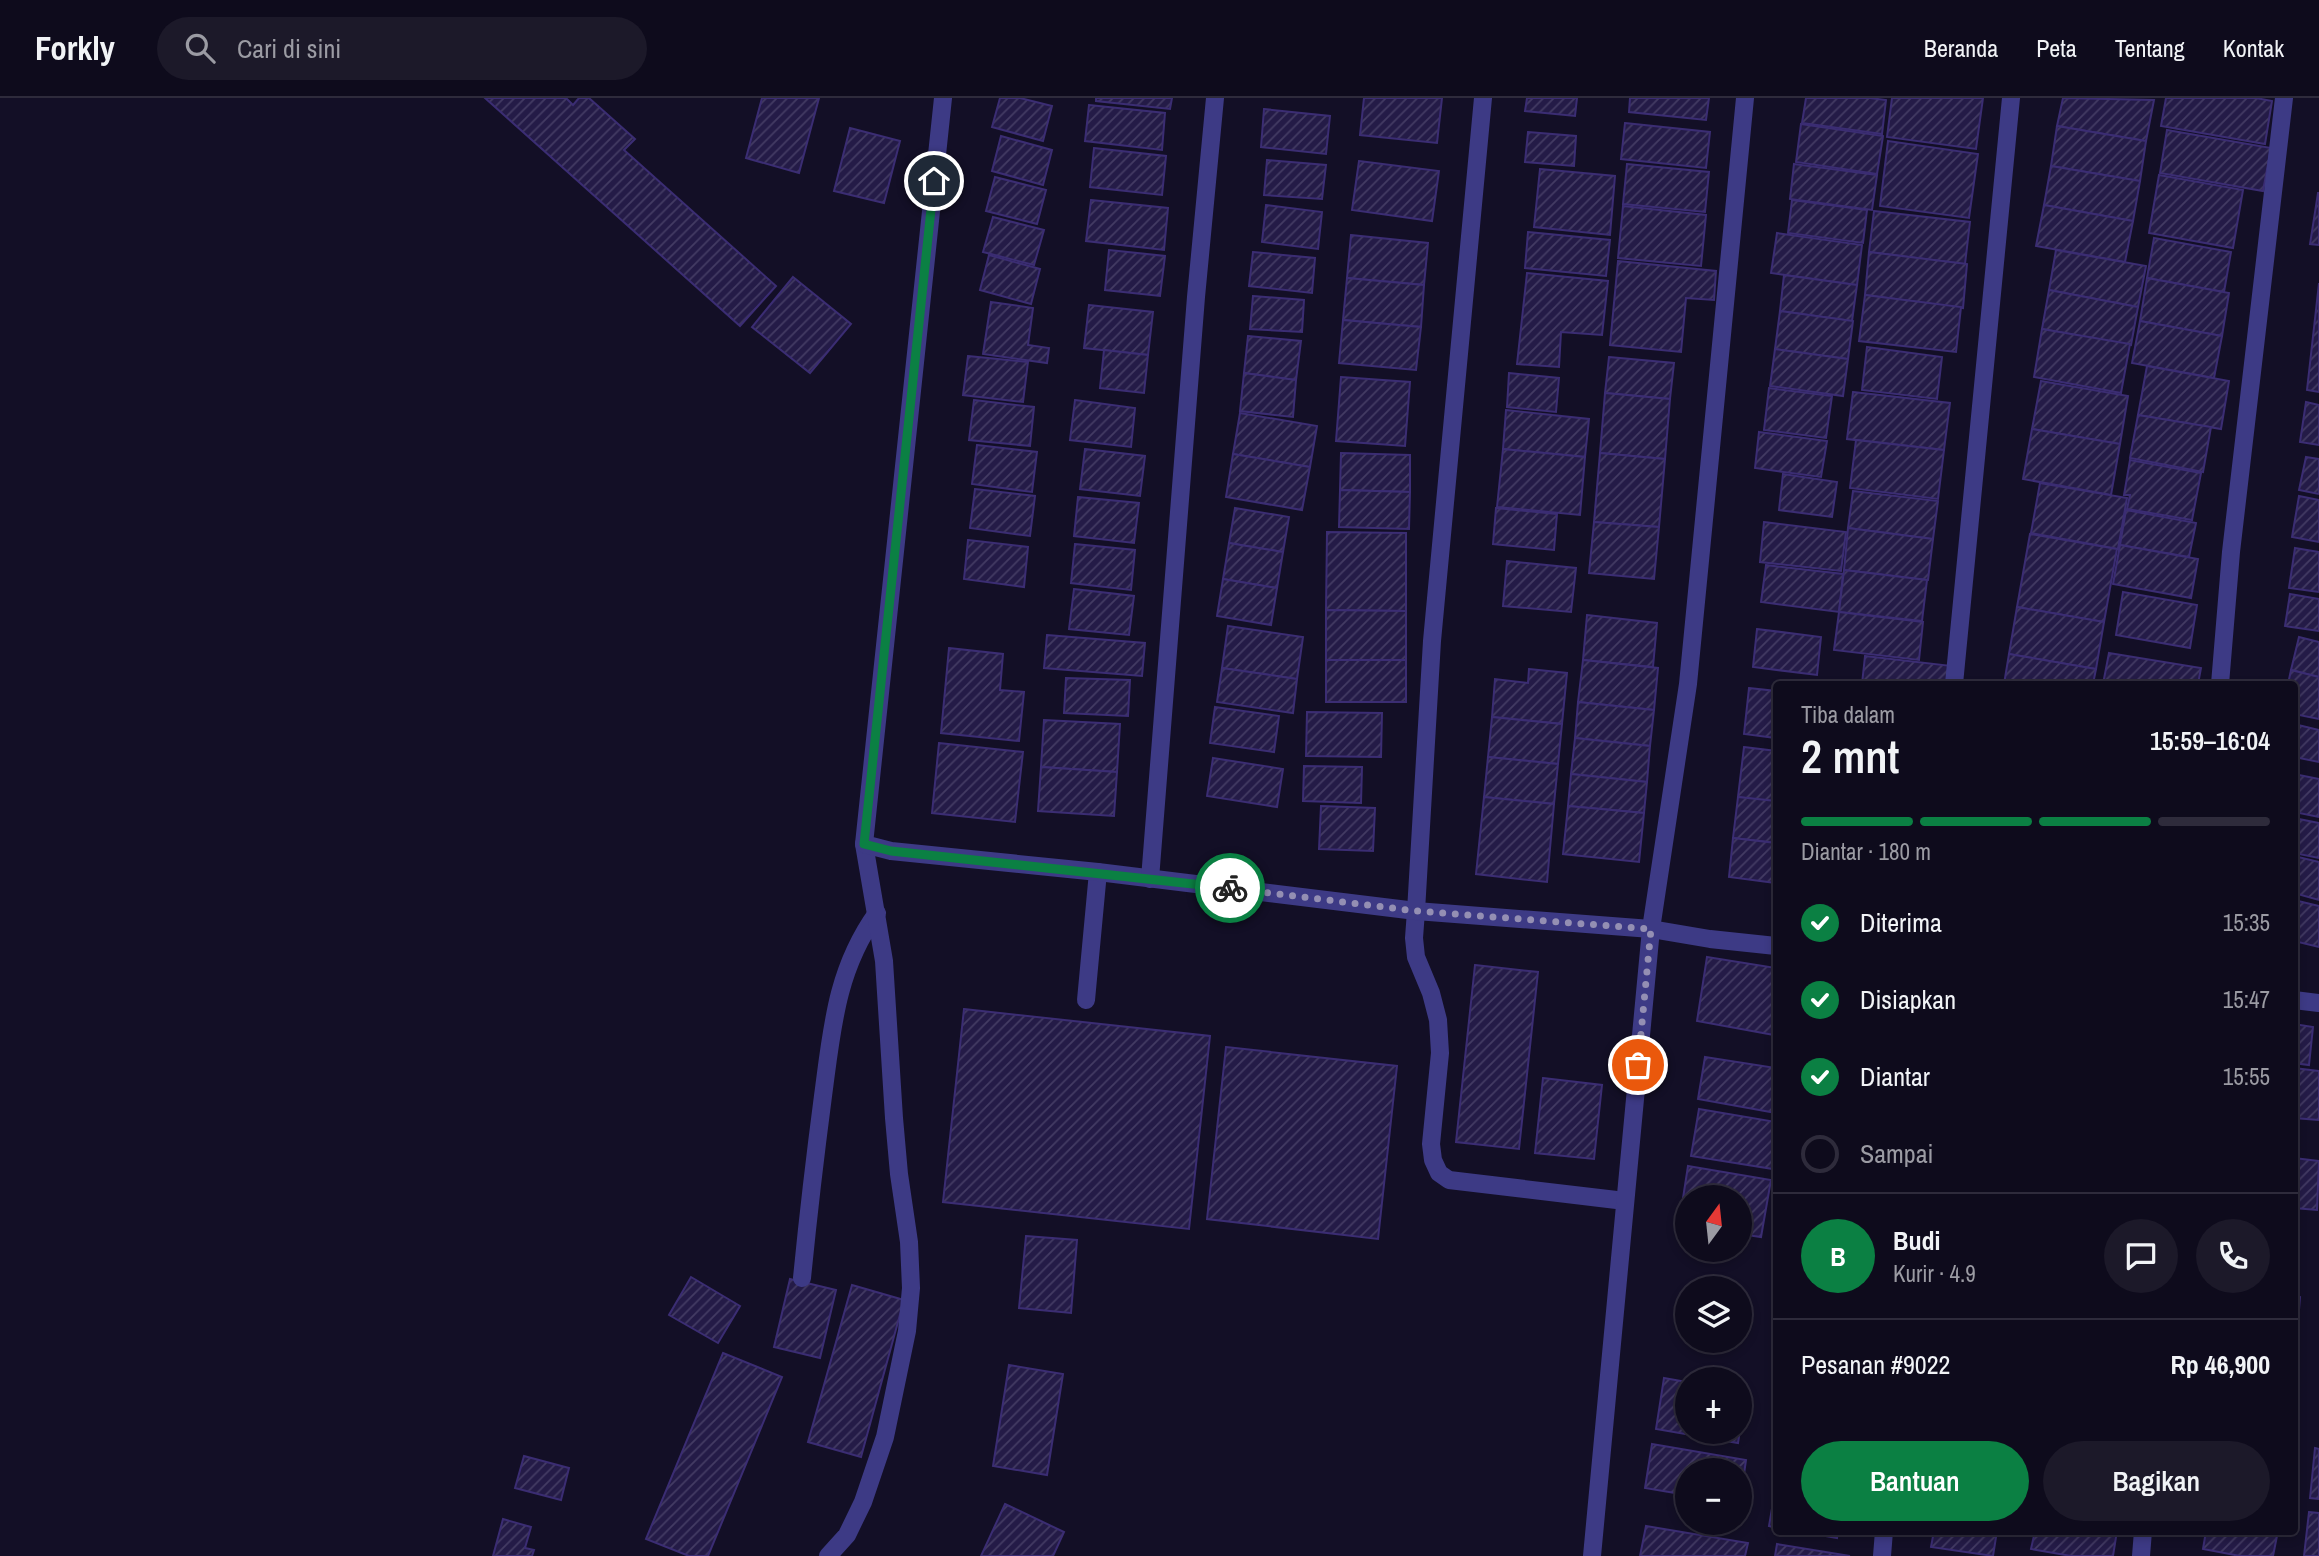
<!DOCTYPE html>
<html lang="id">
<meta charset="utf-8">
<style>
:root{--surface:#0e0b1c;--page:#1c1929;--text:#f1f3f6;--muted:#9b9ba3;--line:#2e2b3b;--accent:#0b8043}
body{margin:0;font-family:"Archivo Narrow",sans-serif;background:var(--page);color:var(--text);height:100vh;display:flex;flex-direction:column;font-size:26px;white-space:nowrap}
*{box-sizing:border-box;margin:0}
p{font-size:23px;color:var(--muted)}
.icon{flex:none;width:38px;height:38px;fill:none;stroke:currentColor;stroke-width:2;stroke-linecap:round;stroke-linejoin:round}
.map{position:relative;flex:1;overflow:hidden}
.details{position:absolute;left:1773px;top:583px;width:525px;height:854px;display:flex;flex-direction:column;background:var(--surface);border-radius:7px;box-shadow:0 4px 10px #0003,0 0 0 2px var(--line)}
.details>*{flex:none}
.needle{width:46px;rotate:15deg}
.controls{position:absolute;left:1675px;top:1087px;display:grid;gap:14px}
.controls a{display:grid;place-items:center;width:77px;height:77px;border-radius:50%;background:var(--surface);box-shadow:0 4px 10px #0003,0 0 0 2px var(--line);font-size:35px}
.pin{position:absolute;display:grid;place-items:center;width:60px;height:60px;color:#fff;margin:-30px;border:4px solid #fff;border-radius:50%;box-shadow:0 2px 7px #0007}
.courier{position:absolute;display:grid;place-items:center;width:70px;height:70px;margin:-35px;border:5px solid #0b8043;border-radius:50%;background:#fff;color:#222;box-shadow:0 2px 9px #0007}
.overview em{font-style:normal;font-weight:600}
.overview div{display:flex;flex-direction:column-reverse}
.overview{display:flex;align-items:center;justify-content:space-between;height:119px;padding:0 28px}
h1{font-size:46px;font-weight:600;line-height:52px}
.bar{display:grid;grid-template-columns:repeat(4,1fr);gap:10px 7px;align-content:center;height:84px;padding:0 28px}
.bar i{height:9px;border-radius:5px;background:var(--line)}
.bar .active{background:var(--accent)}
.bar p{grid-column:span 4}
.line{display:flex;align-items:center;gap:18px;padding:0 28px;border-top:2px solid var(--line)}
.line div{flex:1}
.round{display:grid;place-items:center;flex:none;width:74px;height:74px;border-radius:37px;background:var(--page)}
ol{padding:0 28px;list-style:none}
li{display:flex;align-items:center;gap:21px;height:77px}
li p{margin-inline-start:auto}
li .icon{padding:7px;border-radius:50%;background:var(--accent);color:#fff;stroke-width:4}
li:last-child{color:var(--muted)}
li i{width:38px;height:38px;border:4px solid var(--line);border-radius:50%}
.primary-button{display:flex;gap:14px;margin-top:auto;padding:14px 28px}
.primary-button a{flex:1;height:80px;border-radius:42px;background:var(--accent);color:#fff;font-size:28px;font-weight:600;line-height:80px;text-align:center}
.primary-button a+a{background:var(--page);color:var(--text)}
header{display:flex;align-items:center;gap:42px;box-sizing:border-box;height:98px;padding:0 35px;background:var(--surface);border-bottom:2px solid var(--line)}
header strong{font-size:33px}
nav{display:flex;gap:38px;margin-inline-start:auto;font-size:24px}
.search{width:490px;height:63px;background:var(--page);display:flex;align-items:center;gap:18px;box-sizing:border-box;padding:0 24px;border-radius:38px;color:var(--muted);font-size:26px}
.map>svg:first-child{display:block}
.building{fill:url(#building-hatch);stroke:#3b2d73;stroke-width:2}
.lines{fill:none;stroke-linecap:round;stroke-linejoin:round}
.lane{stroke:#3d3a85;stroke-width:18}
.street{stroke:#3d3a85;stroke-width:18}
.done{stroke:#948fb3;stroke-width:7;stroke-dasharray:0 12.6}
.route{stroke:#0b8043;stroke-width:9}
</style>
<header>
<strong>Forkly</strong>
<div class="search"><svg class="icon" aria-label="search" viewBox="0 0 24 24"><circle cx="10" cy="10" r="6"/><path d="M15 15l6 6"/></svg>Cari di sini</div>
<nav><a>Beranda</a><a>Peta</a><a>Tentang</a><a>Kontak</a></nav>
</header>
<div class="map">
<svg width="2319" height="1458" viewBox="0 0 2319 1458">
<defs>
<pattern id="building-hatch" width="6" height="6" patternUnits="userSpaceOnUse" patternTransform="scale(1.75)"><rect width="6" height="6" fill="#241b47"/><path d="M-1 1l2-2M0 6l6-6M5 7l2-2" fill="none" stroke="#433b63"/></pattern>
</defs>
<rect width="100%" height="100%" fill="#130f26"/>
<g class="building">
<polygon points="485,0 566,0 573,7 579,0 589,0 635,41 624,52 776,188 740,228"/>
<polygon points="762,0 819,0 799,75 746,60"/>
<polygon points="1000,0 1020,0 1052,8 1043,43 992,29"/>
<polygon points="1096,0 1172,0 1170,11 1096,3"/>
<polygon points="1364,0 1442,0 1437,45 1360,37"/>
<polygon points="1527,0 1577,0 1575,18 1525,13"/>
<polygon points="1630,0 1709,0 1706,22 1629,14"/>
<polygon points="1806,0 1870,0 1886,2 1882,36 1802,25"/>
<polygon points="1892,0 1983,0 1976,51 1887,39"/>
<polygon points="2063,0 2154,2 2146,43 2057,28"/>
<polygon points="2166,0 2256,0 2272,3 2265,46 2161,28"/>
<polygon points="1089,7 1165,15 1162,52 1085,43"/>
<polygon points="1264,11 1330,18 1326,56 1261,49"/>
<polygon points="1625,25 1710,34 1706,70 1621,61"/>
<polygon points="1801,26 1883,38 1877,76 1796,64"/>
<polygon points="2057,28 2146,43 2140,83 2051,68"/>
<polygon points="850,30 900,43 884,105 834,93"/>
<polygon points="2167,32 2271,50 2263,93 2160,75"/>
<polygon points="1528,34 1576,38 1574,68 1525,64"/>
<polygon points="1001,38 1052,52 1043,87 992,73"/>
<polygon points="1888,43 1978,56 1969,120 1880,108"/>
<polygon points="1094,50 1166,58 1162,97 1090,89"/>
<polygon points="1267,62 1326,67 1322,101 1264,97"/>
<polygon points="1359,63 1439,73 1432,123 1352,112"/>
<polygon points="1627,66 1709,74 1705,114 1623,106"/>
<polygon points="1794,66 1877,77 1872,112 1790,101"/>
<polygon points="2051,68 2140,83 2133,123 2044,107"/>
<polygon points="1540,71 1615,78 1610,137 1534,129"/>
<polygon points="2159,77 2243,92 2233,150 2149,135"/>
<polygon points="995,79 1046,92 1037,126 986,113"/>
<polygon points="2318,95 2319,95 2319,147 2310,146"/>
<polygon points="1091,102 1168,110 1164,152 1086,143"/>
<polygon points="1792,102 1867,112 1863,145 1788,135"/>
<polygon points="1266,107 1322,114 1318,151 1262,144"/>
<polygon points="2044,107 2133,123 2125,164 2036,148"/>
<polygon points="1623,108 1706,117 1701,168 1618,160"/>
<polygon points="1874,113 1970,124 1965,166 1869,154"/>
<polygon points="993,119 1044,132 1034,167 983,154"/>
<polygon points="1528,134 1610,142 1606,178 1525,170"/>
<polygon points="1777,135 1862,147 1857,187 1771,175"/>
<polygon points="1351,137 1428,145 1424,187 1347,180"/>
<polygon points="2154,140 2231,154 2224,194 2147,180"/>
<polygon points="1109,152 1165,158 1160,198 1105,192"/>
<polygon points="2056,152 2146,168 2138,209 2049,192"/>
<polygon points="1253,154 1315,160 1312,195 1249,188"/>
<polygon points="1869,154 1967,166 1963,210 1865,197"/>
<polygon points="989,157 1040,171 1031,206 980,192"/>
<polygon points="1618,163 1716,173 1714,202 1686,200 1681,254 1610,247"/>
<polygon points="1527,175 1608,183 1602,237 1561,234 1559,269 1517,266"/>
<polygon points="1784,177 1857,187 1852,223 1780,213"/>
<polygon points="793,179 851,226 810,275 752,229"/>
<polygon points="1347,180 1424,187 1421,229 1343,222"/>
<polygon points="2147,180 2229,195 2222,238 2140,223"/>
<polygon points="2319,185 2319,294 2307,292"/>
<polygon points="2049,192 2138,209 2131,247 2042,231"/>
<polygon points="1865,197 1961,209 1956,254 1859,243"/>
<polygon points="1253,198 1304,202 1302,234 1250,231"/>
<polygon points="991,204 1033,210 1028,247 1049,250 1047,265 983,256"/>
<polygon points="1089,207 1153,214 1148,257 1084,250"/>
<polygon points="1780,213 1853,223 1848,261 1775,251"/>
<polygon points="1343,222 1421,229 1416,272 1339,265"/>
<polygon points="2140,223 2222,238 2214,280 2132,265"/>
<polygon points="2042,231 2130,246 2121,295 2034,279"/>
<polygon points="1248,238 1301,243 1296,282 1244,275"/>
<polygon points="1867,249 1942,259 1937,301 1862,292"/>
<polygon points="1775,251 1848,261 1843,298 1770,288"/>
<polygon points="1104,252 1148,257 1144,295 1100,290"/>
<polygon points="968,258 1028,264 1023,304 963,297"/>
<polygon points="1609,259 1674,265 1670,301 1605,295"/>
<polygon points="2147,268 2229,283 2221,331 2138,317"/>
<polygon points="1244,275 1296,282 1293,319 1240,313"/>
<polygon points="1509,275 1559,280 1556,314 1507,309"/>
<polygon points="1341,279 1410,284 1405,348 1336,343"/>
<polygon points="2041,283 2128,298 2120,346 2032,331"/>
<polygon points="1769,290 1832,298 1826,340 1764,332"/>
<polygon points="1853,294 1950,305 1944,352 1847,341"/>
<polygon points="1605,295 1670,301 1665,361 1600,355"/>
<polygon points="974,302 1034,309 1030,348 969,342"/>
<polygon points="1075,302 1135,310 1131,349 1070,342"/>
<polygon points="2306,304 2319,307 2319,347 2300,344"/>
<polygon points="1506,312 1589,321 1585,359 1503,351"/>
<polygon points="1240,315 1317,328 1310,369 1233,356"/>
<polygon points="2138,317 2211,329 2203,374 2130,360"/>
<polygon points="2032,331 2120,346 2111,397 2023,381"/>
<polygon points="1759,334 1827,343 1821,379 1755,370"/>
<polygon points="1856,342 1944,352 1938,401 1850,390"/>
<polygon points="977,347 1037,354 1032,394 972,386"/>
<polygon points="1085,351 1145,358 1140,398 1080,391"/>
<polygon points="1503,351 1585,359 1580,417 1497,409"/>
<polygon points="1341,355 1410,357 1410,394 1340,392"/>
<polygon points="1600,355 1665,361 1659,429 1594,424"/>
<polygon points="1233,356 1310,369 1302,412 1226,399"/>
<polygon points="2306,359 2319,361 2319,396 2299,392"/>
<polygon points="2130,362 2201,375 2192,422 2127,411 2130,397 2124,397"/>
<polygon points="1783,376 1837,384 1832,419 1779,412"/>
<polygon points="2040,385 2127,400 2118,451 2031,435"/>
<polygon points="975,391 1035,398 1030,438 970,430"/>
<polygon points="1340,392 1410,394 1409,431 1339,429"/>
<polygon points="1853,393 1938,403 1933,441 1848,430"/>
<polygon points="2299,398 2319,402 2319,444 2292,439"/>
<polygon points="1078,399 1139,405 1134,445 1074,438"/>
<polygon points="1235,410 1289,419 1283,454 1229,445"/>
<polygon points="1496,410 1557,416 1554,452 1493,446"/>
<polygon points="2126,412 2196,425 2189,459 2120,447"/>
<polygon points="1594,424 1659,429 1654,481 1589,475"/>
<polygon points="1764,424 1846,434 1841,473 1760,464"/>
<polygon points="1848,430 1933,441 1928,482 1844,472"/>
<polygon points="1327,434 1406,435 1406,513 1326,512"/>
<polygon points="2030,436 2117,451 2104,524 2017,509"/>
<polygon points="968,442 1028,449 1024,489 964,481"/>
<polygon points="1229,445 1283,454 1277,490 1223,481"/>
<polygon points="1075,446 1135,452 1131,492 1071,485"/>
<polygon points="2120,447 2198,461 2191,500 2113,486"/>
<polygon points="2295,450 2319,454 2319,494 2289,490"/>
<polygon points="1507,463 1576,470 1571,514 1503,508"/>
<polygon points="1766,467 1843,476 1839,514 1761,504"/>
<polygon points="1844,472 1927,482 1922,523 1839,514"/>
<polygon points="1223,481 1277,490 1271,527 1217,518"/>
<polygon points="1074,491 1134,498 1129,537 1069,531"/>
<polygon points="2123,494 2197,507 2190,550 2116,537"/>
<polygon points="2290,496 2319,501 2319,533 2285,528"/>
<polygon points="2017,509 2104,524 2096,571 2009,556"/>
<polygon points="1326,512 1406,513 1406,562 1326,562"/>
<polygon points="1839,514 1923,524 1919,562 1834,552"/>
<polygon points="1587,517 1657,525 1653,569 1583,562"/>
<polygon points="1228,528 1303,539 1297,581 1222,570"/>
<polygon points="1757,531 1821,539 1817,577 1753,569"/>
<polygon points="1047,537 1145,545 1142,578 1044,570"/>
<polygon points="2299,539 2319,544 2319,579 2291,572"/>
<polygon points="949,550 1003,556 1000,592 1024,594 1019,643 941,635"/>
<polygon points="2109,555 2201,570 2198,586 2103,586"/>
<polygon points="2009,556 2096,571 2093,586 2004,586"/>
<polygon points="1865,558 1952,568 1949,586 1862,586"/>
<rect x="1326" y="562" width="80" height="42"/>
<polygon points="1583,562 1658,570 1654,612 1578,604"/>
<polygon points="1222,570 1297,581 1293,615 1217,604"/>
<polygon points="1529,571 1567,575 1562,626 1492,619 1495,581 1528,585"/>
<polygon points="2291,572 2319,579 2319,621 2294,616 2294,586 2288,586"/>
<polygon points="1066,580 1130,582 1128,618 1064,615"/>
<polygon points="1749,590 1776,593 1776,640 1744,636"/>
<polygon points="1578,604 1654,612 1650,648 1575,640"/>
<polygon points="1215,609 1279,618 1274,654 1210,645"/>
<polygon points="1307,614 1382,615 1381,659 1306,658"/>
<polygon points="1492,619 1562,626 1558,666 1488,659"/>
<polygon points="1044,622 1120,626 1117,674 1041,669"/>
<polygon points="2294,626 2319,632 2319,664 2294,659"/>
<polygon points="1575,640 1650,648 1647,684 1571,676"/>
<polygon points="939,645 1023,654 1015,724 932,715"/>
<polygon points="1744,649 1776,653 1776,704 1738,699"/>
<polygon points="1488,659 1558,666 1554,706 1484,699"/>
<polygon points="1213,660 1283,671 1277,709 1207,698"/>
<polygon points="1304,668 1362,669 1361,705 1303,703"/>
<polygon points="1041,669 1117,674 1114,718 1038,713"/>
<polygon points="1571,676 1647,684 1644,715 1568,708"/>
<polygon points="2294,676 2319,681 2319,719 2294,714"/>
<polygon points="1484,699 1554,706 1547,784 1476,776"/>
<polygon points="1738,699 1776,703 1776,745 1733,740"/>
<polygon points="1321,708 1375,710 1373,753 1319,751"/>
<polygon points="1568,708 1644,715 1639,764 1563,756"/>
<polygon points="2294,720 2319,725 2319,760 2294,755"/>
<polygon points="1733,740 1776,745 1776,785 1729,779"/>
<polygon points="2294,758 2319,764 2319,802 2294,795"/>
<polygon points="2294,802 2319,808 2319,849 2294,843"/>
<polygon points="1707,859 1776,870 1774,937 1697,923"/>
<polygon points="1475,867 1538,874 1519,1051 1456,1044"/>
<polygon points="964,911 1210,938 1189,1131 943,1104"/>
<polygon points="2294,926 2313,929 2309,967 2294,965"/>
<polygon points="1226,949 1397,968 1378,1141 1207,1121"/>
<polygon points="1705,959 1776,970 1776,1015 1698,1001"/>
<polygon points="2294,970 2319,973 2319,1022 2294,1020"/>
<polygon points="1543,980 1602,987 1594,1061 1535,1055"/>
<polygon points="1699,1011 1776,1024 1776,1048 1773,1071 1691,1058"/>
<polygon points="2294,1060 2319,1063 2317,1112 2294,1110"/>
<polygon points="1688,1068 1771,1082 1761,1139 1740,1136 1740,1099 1687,1099 1687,1127 1679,1126"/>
<polygon points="1026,1138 1077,1142 1071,1215 1019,1210"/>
<polygon points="691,1179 740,1208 718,1245 669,1217"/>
<polygon points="790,1181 836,1192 820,1260 774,1249"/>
<polygon points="852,1187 904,1202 861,1359 808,1344"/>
<polygon points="2294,1198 2300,1199 2297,1237 2294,1237"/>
<polygon points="723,1255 782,1279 708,1458 689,1458 646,1441"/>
<polygon points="1009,1267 1063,1276 1047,1377 993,1368"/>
<polygon points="1664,1280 1687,1284 1687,1334 1740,1334 1740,1293 1746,1294 1738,1345 1656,1331"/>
<polygon points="1652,1346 1746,1362 1740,1404 1740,1372 1687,1372 1687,1397 1645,1390"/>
<polygon points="2315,1350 2319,1351 2319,1401 2310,1400"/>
<polygon points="524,1358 569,1370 561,1402 515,1390"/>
<polygon points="1776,1387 1776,1430 1769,1428"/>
<polygon points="1005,1406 1064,1434 1053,1458 981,1458"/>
<polygon points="2309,1414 2319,1415 2319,1458 2304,1458"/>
<polygon points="503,1421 531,1429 525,1450 534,1452 532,1458 493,1458"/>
<polygon points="1646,1428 1748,1445 1745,1458 1640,1458"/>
<polygon points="1798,1433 1838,1433 1837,1440"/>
<polygon points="1934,1433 1997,1433 1993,1458 1931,1449"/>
<polygon points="2035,1433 2117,1433 2113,1458 2071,1458 2031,1451"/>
<polygon points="2206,1433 2278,1433 2273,1458 2240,1458 2203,1451"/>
<polygon points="1777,1446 1850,1458 1775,1458"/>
</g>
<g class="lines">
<g class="lane">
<polyline points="1416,813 1414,840 1416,859 1431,895 1438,922 1440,955 1431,1046 1433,1062 1439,1075 1449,1082 1625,1103"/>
<polyline points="1086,902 1098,774"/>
<path d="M802,1180C808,1119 815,1059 823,998C832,931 836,872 877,815"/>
<polyline points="828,1458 847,1437 863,1404 885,1339 907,1233 911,1190 909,1144 899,1076 894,1020 884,863 864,746"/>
</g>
<g class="street">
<polyline points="943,0 864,746 891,753 1098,774 1416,813 1651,831 1710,841 1776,848"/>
<polyline points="1954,586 2011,0"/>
<polyline points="2220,586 2231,454 2284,0"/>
<polyline points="1150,781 1196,199 1215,0"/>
<polyline points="1416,813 1432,543 1483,0"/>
<polyline points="2294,902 2319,905"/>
<polyline points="1592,1458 1651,831 1688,586 1745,0"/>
<polyline points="1882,1458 1884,1433"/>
<polyline points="2141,1458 2143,1433"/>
</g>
</g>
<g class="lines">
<polyline class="done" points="1230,790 1416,813 1651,831 1638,967"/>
<polyline class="route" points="934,83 864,746 891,753 1230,790"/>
</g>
</svg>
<div class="controls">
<a><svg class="needle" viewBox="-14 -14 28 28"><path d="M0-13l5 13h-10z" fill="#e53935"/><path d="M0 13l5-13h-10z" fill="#9b9ba3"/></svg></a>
<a><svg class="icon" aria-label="layers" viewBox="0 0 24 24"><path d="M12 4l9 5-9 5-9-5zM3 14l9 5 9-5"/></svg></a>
<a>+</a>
<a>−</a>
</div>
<div class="pin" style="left:1638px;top:967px;background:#ea580c"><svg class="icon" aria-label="bag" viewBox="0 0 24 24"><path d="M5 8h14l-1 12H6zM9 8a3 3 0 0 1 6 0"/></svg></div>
<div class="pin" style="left:934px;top:83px;background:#1f2937"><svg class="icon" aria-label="home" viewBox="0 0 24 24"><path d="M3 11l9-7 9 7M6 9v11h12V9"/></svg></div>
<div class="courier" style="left:1230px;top:790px"><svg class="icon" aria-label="bike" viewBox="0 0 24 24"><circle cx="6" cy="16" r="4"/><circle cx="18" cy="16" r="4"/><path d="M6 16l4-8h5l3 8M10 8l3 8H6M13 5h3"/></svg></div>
<section class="details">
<div class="overview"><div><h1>2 mnt</h1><p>Tiba dalam</p></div><em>15:59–16:04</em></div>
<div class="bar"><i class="active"></i><i class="active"></i><i class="active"></i><i></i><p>Diantar · 180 m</p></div>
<ol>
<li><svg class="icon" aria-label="check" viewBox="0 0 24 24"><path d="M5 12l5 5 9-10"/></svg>Diterima<p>15:35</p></li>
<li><svg class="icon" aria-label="check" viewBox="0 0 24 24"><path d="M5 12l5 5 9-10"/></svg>Disiapkan<p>15:47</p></li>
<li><svg class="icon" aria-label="check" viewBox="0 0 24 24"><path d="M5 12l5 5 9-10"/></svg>Diantar<p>15:55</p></li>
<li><i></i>Sampai</li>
</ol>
<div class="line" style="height:126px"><b class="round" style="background:var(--accent);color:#fff">B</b><div><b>Budi</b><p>Kurir · 4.9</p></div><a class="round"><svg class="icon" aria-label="chat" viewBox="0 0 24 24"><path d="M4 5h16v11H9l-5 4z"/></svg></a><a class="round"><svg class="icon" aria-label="phone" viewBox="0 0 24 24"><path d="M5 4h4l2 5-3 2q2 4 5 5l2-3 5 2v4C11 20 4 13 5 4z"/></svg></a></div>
<div class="line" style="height:91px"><div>Pesanan #9022</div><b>Rp 46,900</b></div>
<div class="primary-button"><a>Bantuan</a><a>Bagikan</a></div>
</section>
</div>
